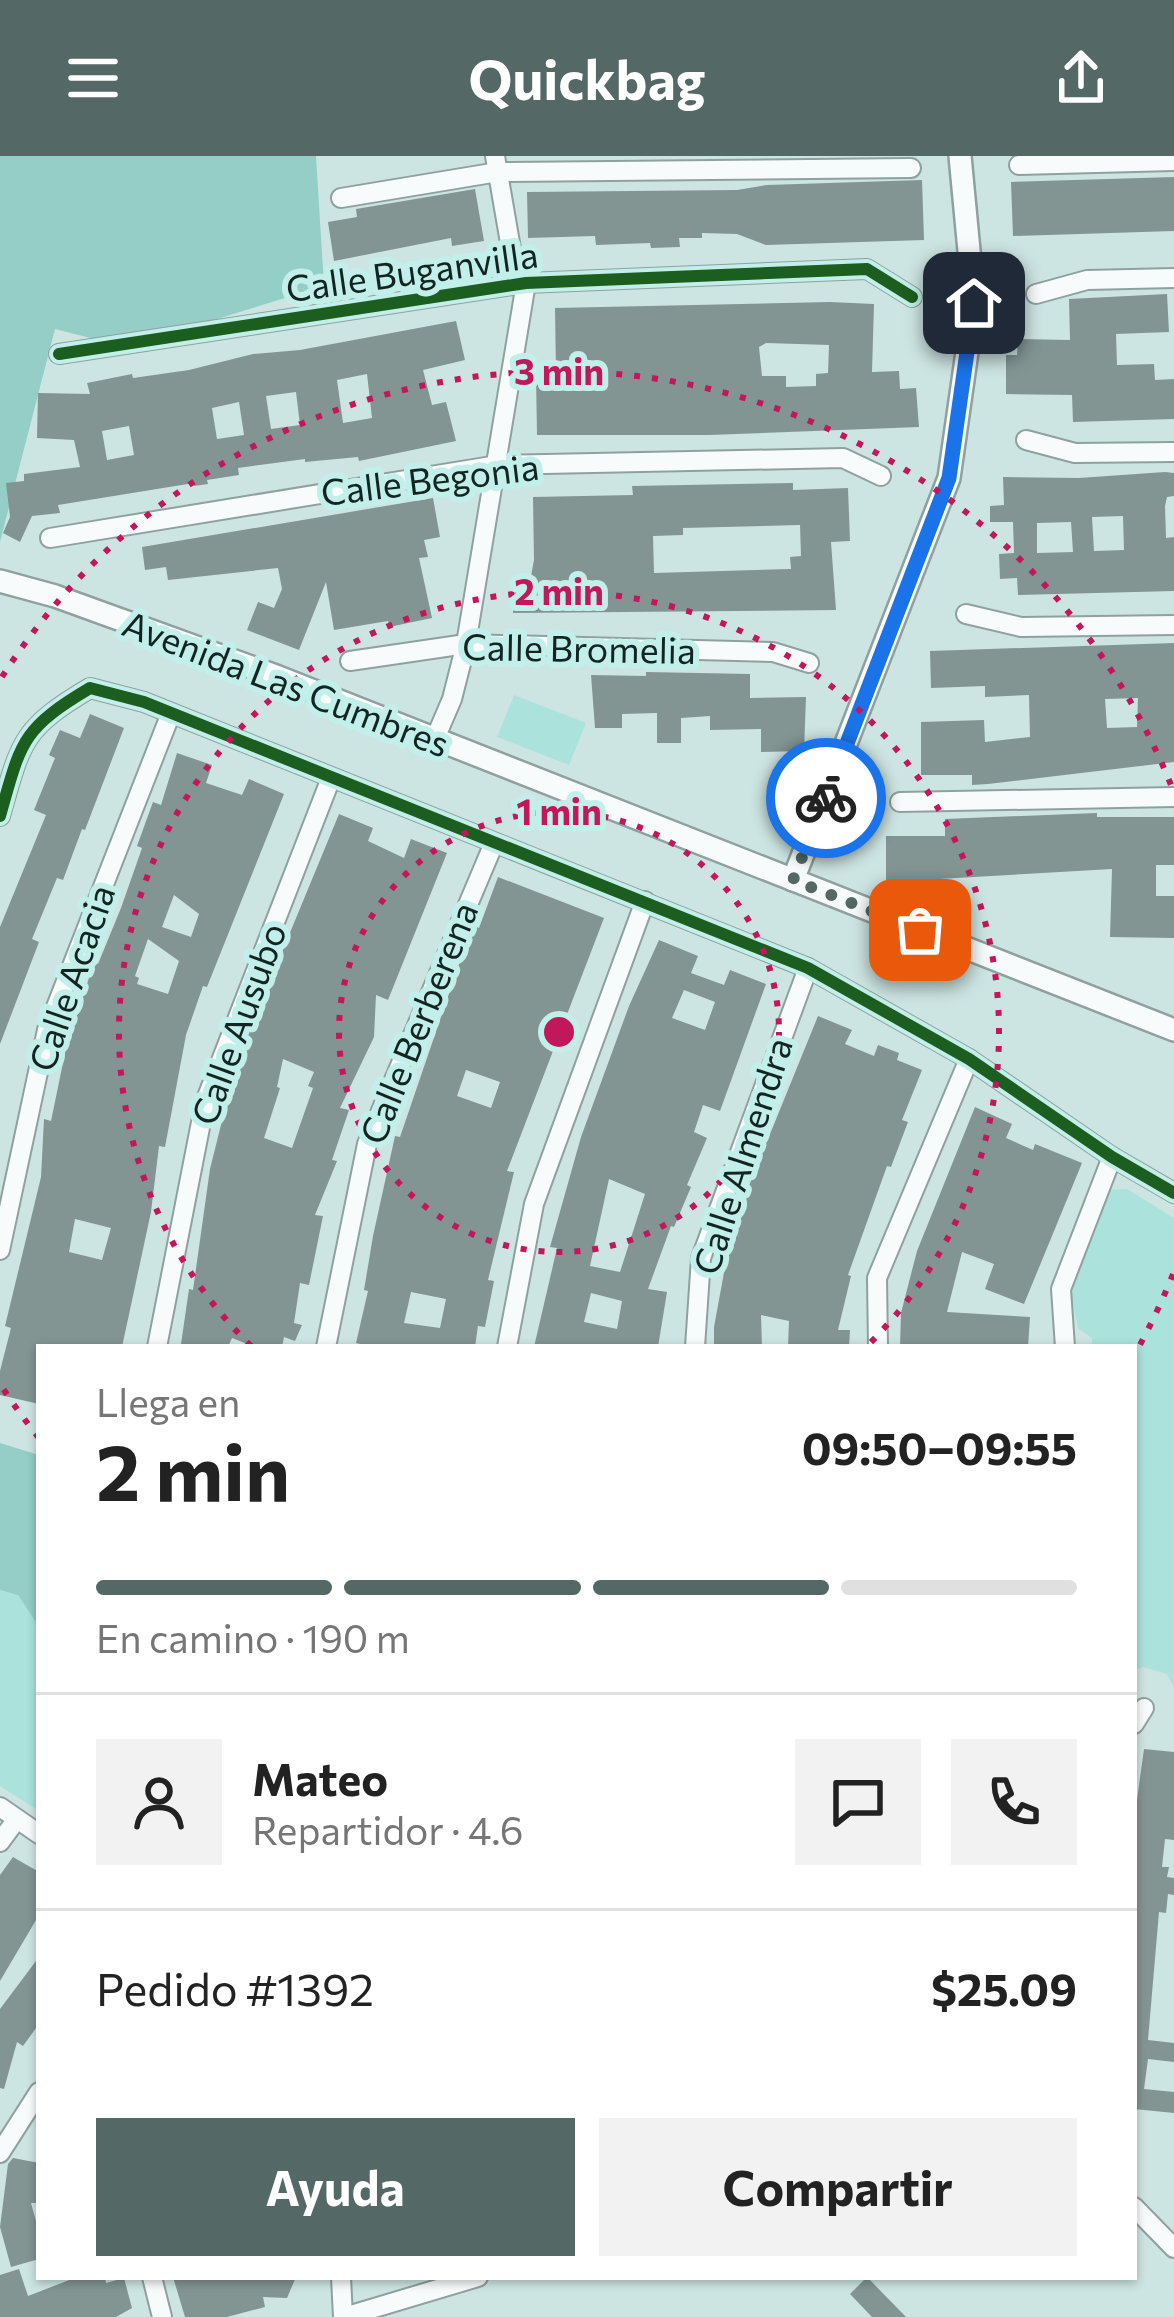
<!DOCTYPE html>
<html lang="es">
<meta charset="utf-8">
<style>
:root{--surface:#fff;--page:#f2f2f2;--text:#222;--muted:#767676;--line:#e0e0e0;--accent:#546866}
body{margin:0;font-family:Commissioner,sans-serif;background:var(--page);color:var(--text);height:100vh;display:flex;flex-direction:column;font-size:45px;white-space:nowrap}
*{box-sizing:border-box;margin:0}
p{font-size:39px;color:var(--muted)}
.icon{flex:none;width:66px;height:66px;fill:none;stroke:currentColor;stroke-width:2;stroke-linecap:round;stroke-linejoin:round}
.map{position:relative;flex:1;overflow:hidden}
.drawer{position:absolute;left:36px;top:1188px;width:1101px;height:936px;display:flex;flex-direction:column;background:var(--surface);border-radius:0px;box-shadow:0 3px 9px #0004}
.drawer>*{flex:none}
.pin{position:absolute;display:grid;place-items:center;width:102px;height:102px;color:#fff;margin:-51px;border-radius:24px;box-shadow:0 6px 18px #0006}
.courier{position:absolute;display:grid;place-items:center;width:120px;height:120px;margin:-60px;border:9px solid #1a73e8;border-radius:50%;background:#fff;color:#222;box-shadow:0 3px 15px #0007}
.head em{font-style:normal;font-weight:700}
.head div{display:flex;flex-direction:column-reverse}
.head{display:flex;align-items:center;justify-content:space-between;height:204px;padding:0 60px}
h1{font-size:78px;font-weight:700;line-height:90px}
.bar{display:grid;grid-template-columns:repeat(4,1fr);gap:18px 12px;align-content:center;height:144px;padding:0 60px}
.bar i{height:15px;border-radius:9px;background:var(--line)}
.bar .current{background:var(--accent)}
.bar p{grid-column:span 4}
.line{display:flex;align-items:center;gap:30px;padding:0 60px;border-top:3px solid var(--line)}
.line div{flex:1}
.round{display:grid;place-items:center;flex:none;width:126px;height:126px;border-radius:0px;background:var(--page)}
.primary-button{display:flex;gap:24px;margin-top:auto;padding:24px 60px}
.primary-button a{flex:1;height:138px;border-radius:0px;background:var(--accent);color:#fff;font-size:48px;font-weight:700;line-height:138px;text-align:center}
.primary-button a+a{background:var(--page);color:var(--text)}
header{display:flex;justify-content:space-between;align-items:center;height:156px;padding:0 60px;background:var(--accent);color:#fff;font-size:54px;font-weight:700}
.map>svg:first-child{display:block}
.green{fill:#abe2dc}
.forest{fill:#95cdc7}
.building{fill:#829593;fill-rule:evenodd}
.lines{fill:none;stroke-linecap:round;stroke-linejoin:round}
.minor-casing{stroke:#8ea19e;stroke-width:22}
.tertiary-casing{stroke:#8ea19e;stroke-width:26}
.minor{stroke:#f8fbfb;stroke-width:18}
.tertiary{stroke:#f8fbfb;stroke-width:21}
.cycleway-casing{stroke:#c3efea;stroke-width:20}
.cycleway{stroke:#1b5e20;stroke-width:12}
.done{stroke:#546866;stroke-width:12;stroke-dasharray:0 21.6}
.route{stroke:#1a73e8;stroke-width:15}
.ring{fill:none;stroke:#c2185b;stroke-width:6;stroke-dasharray:6 12}
.labels{text-anchor:middle;stroke-width:12;stroke-linejoin:round;paint-order:stroke}
.street-label{font-size:36px;fill:#132523;stroke:#c3efea}
.centre{fill:#c2185b;stroke:#c3efea;stroke-width:6}
.ring-label{font-size:36px;text-anchor:middle;font-weight:bold;fill:#c2185b;stroke:#c3efea;stroke-width:12;stroke-linejoin:round;paint-order:stroke}
</style>
<header><svg class="icon" aria-label="menu" viewBox="0 0 24 24"><path d="M4 6h16M4 12h16M4 18h16"/></svg>Quickbag<svg class="icon" aria-label="share" viewBox="0 0 24 24"><path d="M12 15V3M7 8l5-5 5 5M5 13v7h14v-7"/></svg></header>
<div class="map">
<svg width="1174" height="2161" viewBox="0 0 1174 2161">
<rect width="100%" height="100%" fill="#cde5e2"/>
<g class="green">
<polygon points="514,539 586,567 569,609 497,581"/>
<polygon points="1127,1033 1174,1062 1174,1532 1167,1518 1143,1511 1134,1514 1134,1191 1092,1191 1092,1182 1078,1172 1070,1135 1109,1034"/>
<polygon points="0,1434 18,1439 39,1471 39,1655 0,1630"/>
</g>
<g class="forest">
<polygon points="0,0 316,0 324,130 126,191 55,173 0,386"/>
<polygon points="0,1287 39,1299 39,1471 18,1439 0,1434"/>
</g>
<g class="building">
<polygon points="1174,21 1174,75 1013,80 1011,26"/>
<polygon points="922,24 924,84 766,89 737,78 702,77 702,82 679,82 680,91 651,92 650,87 596,89 595,80 528,82 527,36 737,34 767,29"/>
<polygon points="475,33 484,85 452,90 451,82 334,105 328,66 357,61 356,53"/>
<polygon points="1167,138 1169,176 1116,178 1117,209 1154,208 1155,224 1174,223 1174,263 1073,266 1072,239 1006,238 1006,199 1017,199 1018,183 1070,184 1069,143"/>
<path d="M830,146L874,148L872,216L899,215L900,233L916,232L919,271L709,279H537L536,219L556,218L555,152ZM766,187L829,189L828,217L816,218V230L786,231V220H762L759,191Z"/>
<path d="M456,165L465,204L423,214L432,249L446,246L456,285L359,305L358,301L305,306V303L238,312L239,319L207,324L208,328L194,330V327L58,349L60,357L32,360L20,386L3,377L10,361L6,327L24,325V318L80,311L74,284L37,282L38,237L90,238L87,227L132,218L133,222L189,214L253,198L300,194ZM367,218L372,262L343,267L337,224ZM296,236L300,269L271,273L266,240ZM239,246L244,279L217,283L212,252ZM129,270L134,299L107,304L102,275Z"/>
<path d="M1165,316L1174,317V340L1167,341L1165,350L1166,382L1174,381V435L1018,439L1017,422L1000,423L999,398L1014,397L1013,366H990V350L1004,349L1003,321L1079,322ZM1123,360L1124,394L1094,395L1092,361ZM1071,366L1073,396L1037,397V367Z"/>
<path d="M793,327V334L848,332L850,385L831,386L836,454L513,457V420H531L534,404L533,341L633,339L632,330ZM800,369L801,400L790,401L791,413L654,417L653,380L683,379V372Z"/>
<polygon points="433,342 440,381 424,384 428,401 419,402 432,462 389,471 388,465 334,474 326,426 299,494 247,474 258,446 274,452 282,433 278,412 168,424 166,411 145,414 142,391"/>
<path d="M1174,487V606L988,628L972,629V619H921V566L984,564L985,586L1030,581L1029,539L985,541V530L931,532L930,495ZM1138,542L1137,571L1107,572L1105,543Z"/>
<polygon points="646,516 750,518 750,542 806,541 804,595 761,596 761,573 710,574 710,560 681,562 681,587 657,587 657,557 622,558 622,572 595,572 591,519 646,520"/>
<polygon points="90,558 124,572 85,674 82,673 63,724 57,722 32,783 39,786 0,888 0,771 46,659 34,654 55,602 49,599 60,574 80,582"/>
<path d="M177,597L212,609L206,627L242,639L249,623L284,638L207,831L203,830L186,879L165,991L159,990L151,1056L122,1191H39V1248L0,1239V1215L11,1172L5,1170L41,1021L44,963L51,965L65,897L94,806L98,808L121,752L142,692L137,690L153,646L161,649ZM174,739L199,758L191,781L162,771ZM148,783L179,805L168,838L137,828L139,822L135,820ZM75,1063L111,1072L102,1104L69,1096Z"/>
<polygon points="1097,657 1097,661 1174,661 1174,709 1156,709 1156,740 1174,740 1174,782 1110,781 1112,713 886,726 886,680 945,680 945,663"/>
<path d="M339,658L373,672L368,685L404,702L411,683L447,697L388,844L376,839L374,881L340,952L349,954L332,1004L337,1005L315,1059L323,1060L309,1129L300,1127L294,1167L302,1169L295,1185L284,1181L282,1191H255L232,1182L228,1191L181,1188L189,1133L193,1134L210,1013L237,905ZM283,903L314,916L308,930L313,932L292,992L264,982L280,932L277,931Z"/>
<path d="M498,721L604,762L507,1015L514,1016L488,1124L494,1125L485,1171L478,1170L475,1191H373L356,1187L368,1135L364,1134L373,1080L395,980L400,981L468,782L474,770L479,772ZM466,914L500,926L491,952L457,940ZM411,1136L446,1143L440,1172L404,1167Z"/>
<path d="M659,784L698,800L691,817L724,829L730,814L766,828L720,955L703,949L694,976L707,982L687,1029L691,1031L674,1071L671,1070L648,1133L667,1136L658,1191H534L557,1092L550,1091L581,981L629,850ZM684,834L715,846L705,874L672,862ZM609,1023L645,1038L620,1116L590,1110ZM591,1137L622,1145L617,1173L584,1166Z"/>
<polygon points="818,860 852,874 845,888 874,900 878,889 899,897 897,904 922,914 902,964 908,966 891,1011 887,1010 848,1119 851,1120 838,1174 850,1174 849,1191 788,1191 789,1165 761,1159 762,1191 714,1191 714,1171 728,1095 744,1054 740,1052"/>
<polygon points="975,951 1012,968 1006,982 1033,994 1035,988 1082,1007 1024,1148 985,1133 994,1108 962,1096 947,1156 1030,1161 1028,1191 900,1191 901,1157 917,1095"/>
<polygon points="1144,1593 1174,1596 1174,1684 1165,1683 1162,1711 1169,1711 1167,1721 1174,1722 1174,1739 1168,1738 1166,1757 1159,1756 1148,1884 1174,1887 1174,1906 1148,1903 1144,1933 1174,1936 1174,1957 1134,1953 1134,1666"/>
<polygon points="13,1701 39,1716 39,1759 0,1825 0,1719"/>
<polygon points="39,1801 39,1868 23,1890 17,1886 4,1933 0,1932 0,1853"/>
<polygon points="13,2002 39,2007 39,2047 31,2047 39,2076 39,2103 11,2111 0,2071 8,2008"/>
<polygon points="19,2113 28,2140 77,2121 105,2121 106,2127 124,2122 132,2152 116,2161 0,2161 0,2119"/>
<polygon points="173,2121 296,2121 287,2142 263,2141 265,2151 227,2161 185,2161"/>
<polygon points="867,2121 906,2161 872,2161 850,2138"/>
</g>
<g class="lines">
<defs>
<g id="minor">
<polyline points="495,0 513,104"/>
<polyline points="1019,9 1174,5"/>
<polyline points="341,42 498,16 911,12"/>
<polyline points="1036,138 1087,124 1174,122"/>
<polyline points="59,198 526,127 867,113 912,141"/>
<polyline points="1026,284 1075,297 1174,296"/>
<polyline points="50,382 498,309 843,302 881,320"/>
<polyline points="966,458 1021,471 1174,469"/>
<polyline points="350,505 466,488 773,496 809,507"/>
<polyline points="434,585 452,543 466,488 526,127"/>
<polyline points="900,646 1174,641"/>
<path d="M0,660C21,586 21,573 90,532L144,546L808,812L969,903L1112,1001L1174,1037"/>
<polyline points="0,1094 47,874 171,557"/>
<polyline points="157,1191 205,946 331,622"/>
<polyline points="326,1191 367,988 494,687"/>
<polyline points="507,1191 534,1048 645,745"/>
<polyline points="695,1191 701,1102 808,812"/>
<polyline points="878,1191 877,1122 969,903"/>
<polyline points="1065,1191 1061,1133 1112,1001"/>
<polyline points="1134,1568 1144,1552"/>
<polyline points="0,1651 39,1678"/>
<polyline points="0,1686 17,1663"/>
<polyline points="0,1997 39,1936"/>
<polyline points="1134,2051 1174,2092"/>
<polyline points="152,2121 162,2161"/>
<polyline points="341,2121 343,2161"/>
<polyline points="344,2161 478,2121"/>
</g>
<g id="tertiary">
<polyline points="0,425 55,440 276,520 1174,874"/>
<polyline points="793,724 949,322 974,147 960,0"/>
</g>
</defs>
<use href="#minor" class="minor-casing"/>
<use href="#tertiary" class="tertiary-casing"/>
<use href="#minor" class="minor"/>
<use href="#tertiary" class="tertiary"/>
<defs>
<g id="cycleway">
<polyline points="59,198 526,127 867,113 912,141"/>
<path d="M0,660C21,586 21,573 90,532L144,546L808,812L969,903L1112,1001L1174,1037"/>
</g>
</defs>
<use href="#cycleway" class="cycleway-casing"/>
<use href="#cycleway" class="cycleway"/>
</g>
<g class="lines">
<polyline class="done" points="826,642 793,724 920,774"/>
<polyline class="route" points="826,642 949,322 974,147"/>
</g>
<g class="ring">
<circle cx="559" cy="876" r="220"/>
<path d="M251 1190A440 440 0 1 1 867 1190"/>
<path d="M1173 1118A660 660 0 0 1 1136 1196M39 1282A660 660 0 0 1 2 1231M2 521A660 660 0 0 1 1173 634"/>
</g>
<g class="labels">
<g class="street-label">
<text transform="translate(412 116) rotate(-8)" y="13">Calle Buganvilla</text>
<text transform="translate(430 324) rotate(-7)" y="13">Calle Begonia</text>
<text transform="translate(579 493) rotate(1)" y="13">Calle Bromelia</text>
<text transform="translate(286 528) rotate(21)" y="13">Avenida Las Cumbres</text>
<text transform="translate(72 822) rotate(-71)" y="13">Calle Acacia</text>
<text transform="translate(419 867) rotate(-68)" y="13">Calle Berberena</text>
<text transform="translate(239 868) rotate(-70)" y="13">Calle Ausubo</text>
<text transform="translate(743 1000) rotate(-72)" y="13">Calle Almendra</text>
</g>
</g>
<circle cx="559" cy="876" r="18" class="centre"/>
<g class="ring-label">
<text x="559" y="229">3 min</text>
<text x="559" y="449">2 min</text>
<text x="559" y="669">1 min</text>
</g>
</svg>
<div class="pin" style="left:920px;top:774px;background:#ea580c"><svg class="icon" aria-label="bag" viewBox="0 0 24 24"><path d="M5 8h14l-1 12H6zM9 8a3 3 0 0 1 6 0"/></svg></div>
<div class="pin" style="left:974px;top:147px;background:#1f2937"><svg class="icon" aria-label="home" viewBox="0 0 24 24"><path d="M3 11l9-7 9 7M6 9v11h12V9"/></svg></div>
<div class="courier" style="left:826px;top:642px"><svg class="icon" aria-label="bike" viewBox="0 0 24 24"><circle cx="6" cy="16" r="4"/><circle cx="18" cy="16" r="4"/><path d="M6 16l4-8h5l3 8M10 8l3 8H6M13 5h3"/></svg></div>
<section class="drawer">
<div class="head"><div><h1>2 min</h1><p>Llega en</p></div><em>09:50–09:55</em></div>
<div class="bar"><i class="current"></i><i class="current"></i><i class="current"></i><i></i><p>En camino · 190 m</p></div>
<div class="line" style="height:216px"><a class="round"><svg class="icon" aria-label="person" viewBox="0 0 24 24"><circle cx="12" cy="8" r="4"/><path d="M4 21q1-7 8-7t8 7"/></svg></a><div><b>Mateo</b><p>Repartidor · 4.6</p></div><a class="round"><svg class="icon" aria-label="chat" viewBox="0 0 24 24"><path d="M4 5h16v11H9l-5 4z"/></svg></a><a class="round"><svg class="icon" aria-label="phone" viewBox="0 0 24 24"><path d="M5 4h4l2 5-3 2q2 4 5 5l2-3 5 2v4C11 20 4 13 5 4z"/></svg></a></div>
<div class="line" style="height:156px"><div>Pedido #1392</div><b>$25.09</b></div>
<div class="primary-button"><a>Ayuda</a><a>Compartir</a></div>
</section>
</div>
